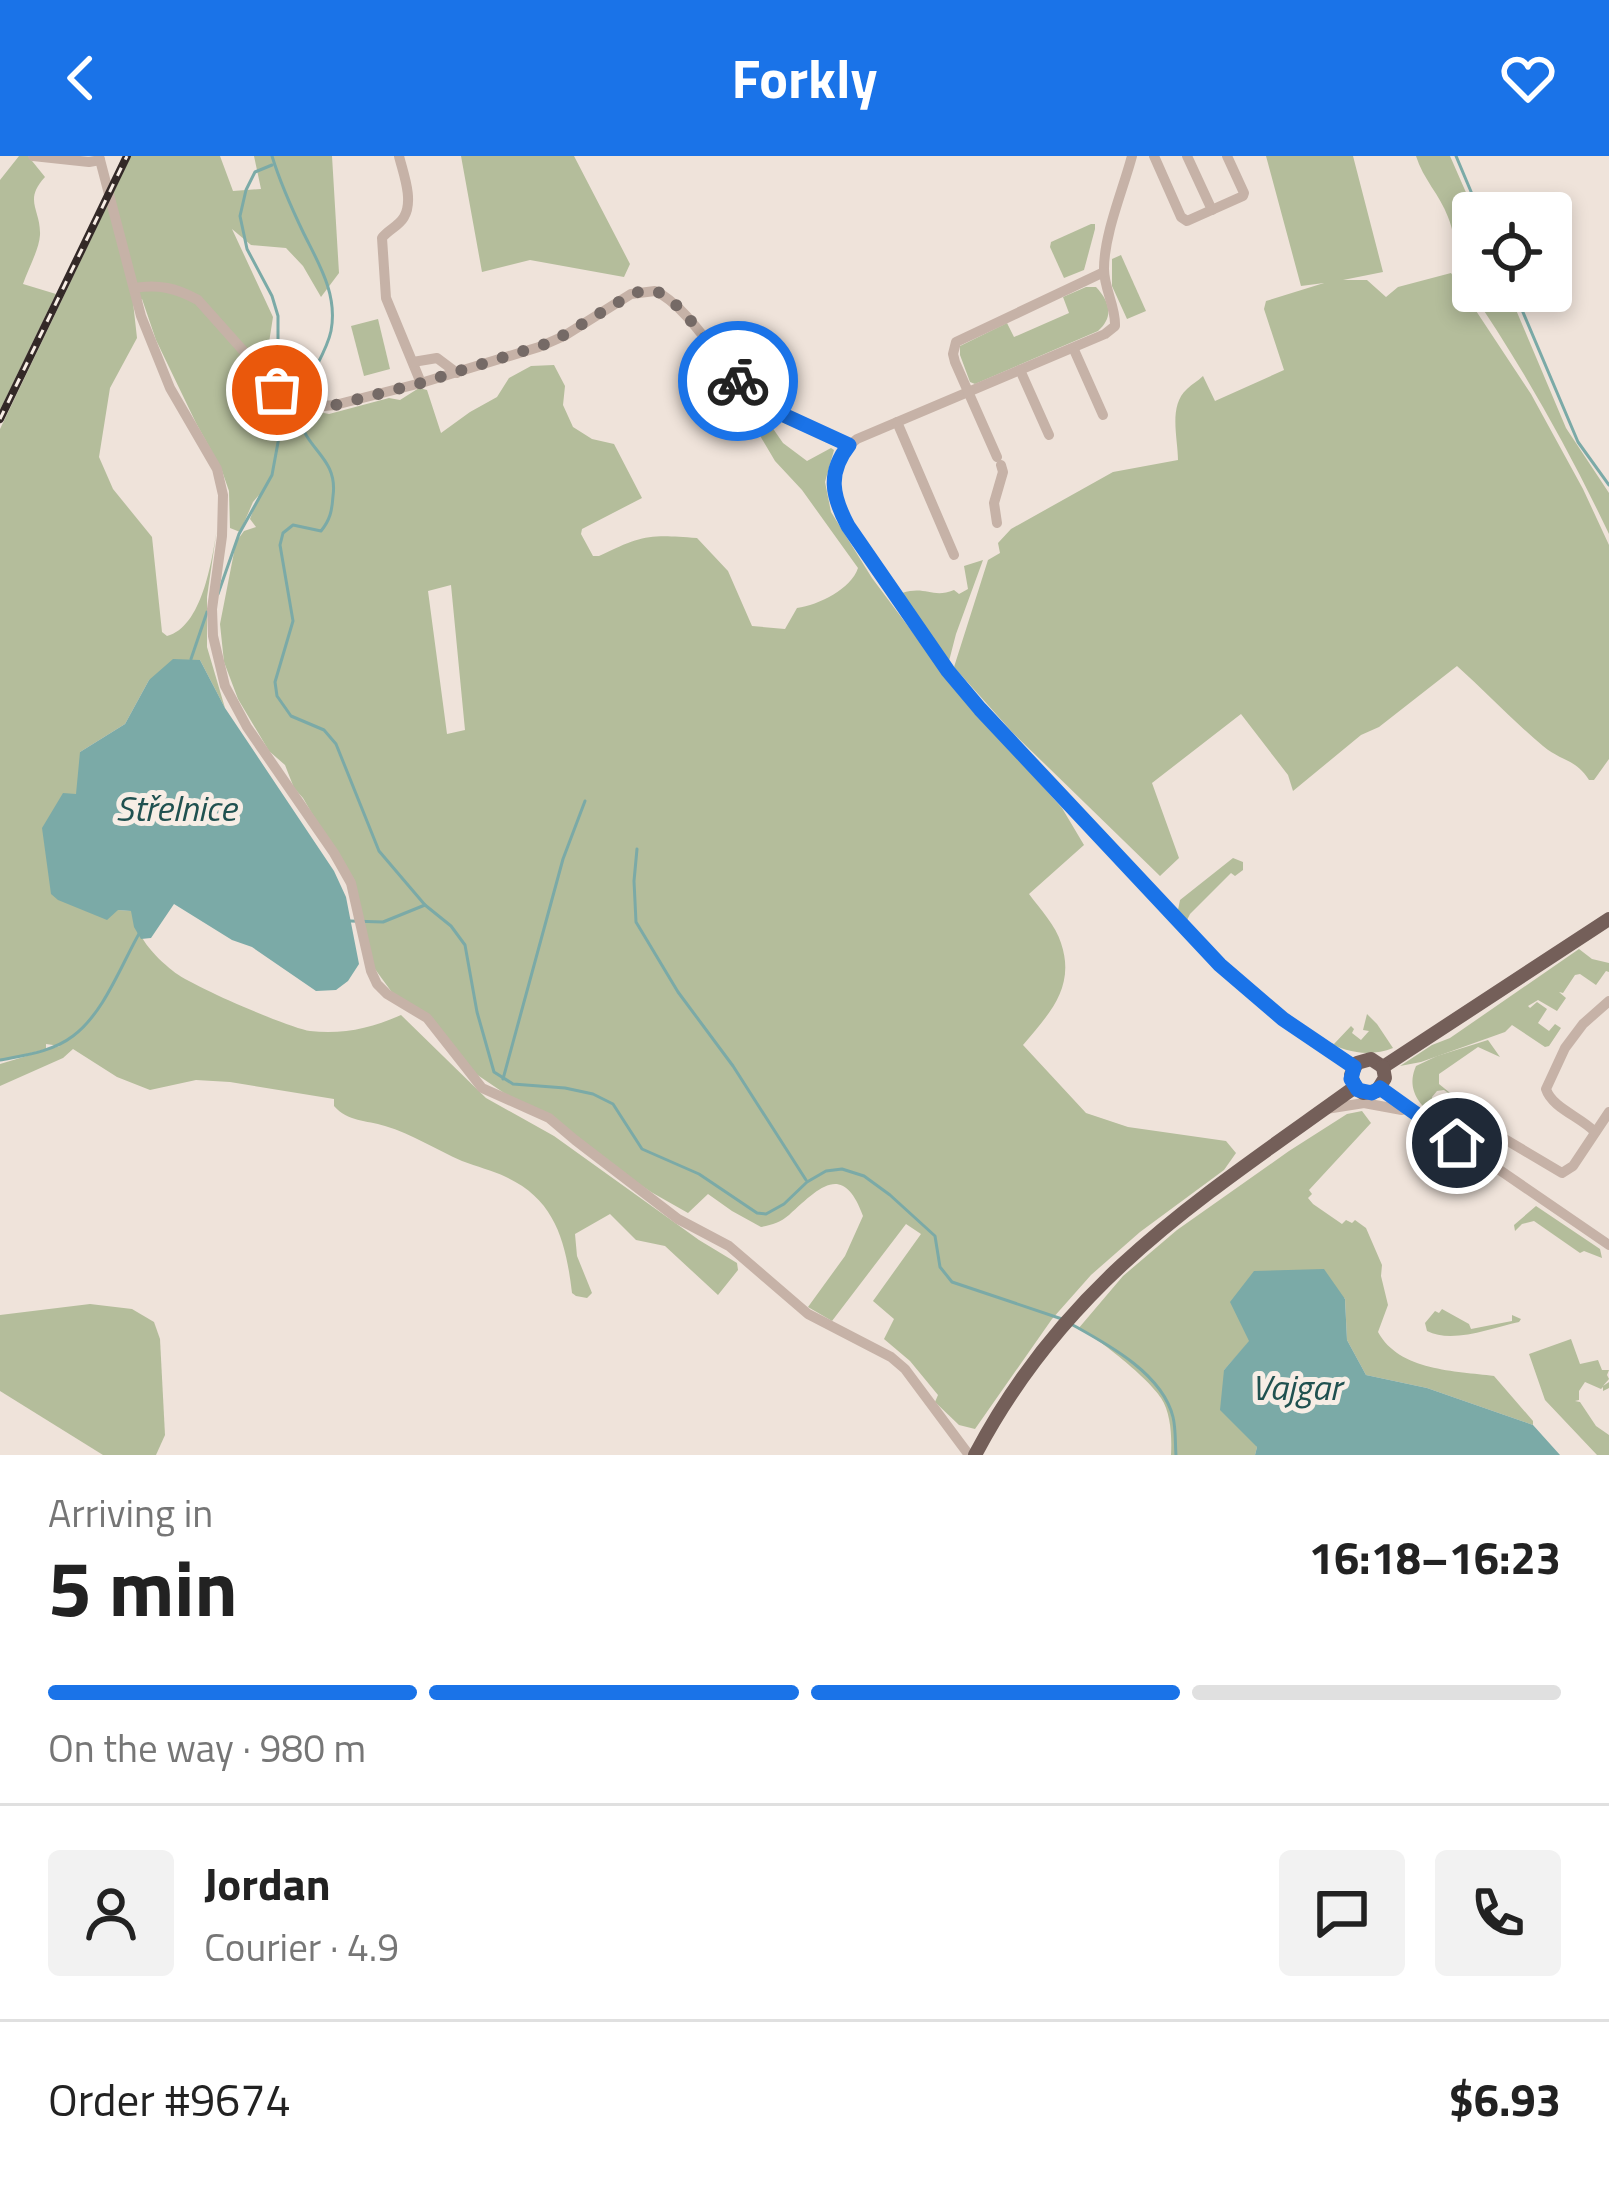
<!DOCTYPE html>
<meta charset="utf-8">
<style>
:root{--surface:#fff;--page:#f2f2f2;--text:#222;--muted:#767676;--line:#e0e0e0;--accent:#1a73e8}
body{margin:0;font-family:"Titillium Web",sans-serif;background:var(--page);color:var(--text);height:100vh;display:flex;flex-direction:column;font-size:45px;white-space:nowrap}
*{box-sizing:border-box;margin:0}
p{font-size:39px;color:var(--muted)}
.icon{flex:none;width:66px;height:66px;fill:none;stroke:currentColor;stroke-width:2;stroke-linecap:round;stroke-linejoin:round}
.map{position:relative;height:1299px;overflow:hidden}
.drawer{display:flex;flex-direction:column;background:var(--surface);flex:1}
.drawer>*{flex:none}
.tools{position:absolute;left:1452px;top:36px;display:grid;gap:24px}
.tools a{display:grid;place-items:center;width:120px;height:120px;border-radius:12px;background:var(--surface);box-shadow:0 6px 18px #0003;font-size:60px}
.pin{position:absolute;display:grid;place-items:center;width:102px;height:102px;color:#fff;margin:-51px;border:6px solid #fff;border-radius:50%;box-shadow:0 3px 12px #0007}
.courier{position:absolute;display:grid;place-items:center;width:120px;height:120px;margin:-60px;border:9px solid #1a73e8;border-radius:50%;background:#fff;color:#222;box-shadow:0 3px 15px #0007}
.headline em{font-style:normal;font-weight:700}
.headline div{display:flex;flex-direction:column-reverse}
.headline{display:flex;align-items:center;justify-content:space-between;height:204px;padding:0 48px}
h1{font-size:78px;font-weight:700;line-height:90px}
.bar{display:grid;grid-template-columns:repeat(4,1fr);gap:18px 12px;align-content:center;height:144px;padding:0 48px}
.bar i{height:15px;border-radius:9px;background:var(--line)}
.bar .selected{background:var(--accent)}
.bar p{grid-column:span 4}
.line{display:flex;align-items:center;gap:30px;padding:0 48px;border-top:3px solid var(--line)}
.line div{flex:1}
.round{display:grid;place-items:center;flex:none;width:126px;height:126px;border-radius:12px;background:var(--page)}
header{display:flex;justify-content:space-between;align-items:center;height:156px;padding:0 48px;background:var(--accent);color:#fff;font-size:54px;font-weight:700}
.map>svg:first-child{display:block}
.green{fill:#b4bd9b;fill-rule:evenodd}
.water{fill:#7baaa7}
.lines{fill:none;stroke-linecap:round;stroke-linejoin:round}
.stream{stroke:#7baaa7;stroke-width:3}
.minor{stroke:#c6b2a7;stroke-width:10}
.major{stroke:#745f59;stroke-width:14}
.rail-casing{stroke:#332927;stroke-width:8}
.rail{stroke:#f7ede5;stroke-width:3;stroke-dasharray:9;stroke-linecap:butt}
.done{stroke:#756a66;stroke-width:12;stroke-dasharray:0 21.6}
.route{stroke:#1a73e8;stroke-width:15}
.labels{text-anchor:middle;stroke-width:10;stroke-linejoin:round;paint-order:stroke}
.water-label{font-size:36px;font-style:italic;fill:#205150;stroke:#f7ede5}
</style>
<header><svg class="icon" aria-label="back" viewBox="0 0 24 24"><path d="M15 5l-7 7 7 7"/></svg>Forkly<svg class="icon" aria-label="heart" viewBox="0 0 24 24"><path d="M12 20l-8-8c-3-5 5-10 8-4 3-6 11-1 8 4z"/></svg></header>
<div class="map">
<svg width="1609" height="1299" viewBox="0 0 1609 1299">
<rect width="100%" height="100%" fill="#efe3da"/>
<g class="green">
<path d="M19,0H28L45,21C23,45 41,53 40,79C39,94 28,113 23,128L56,138L0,254V24Z"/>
<path d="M131,0H220L233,35L261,33L254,0H332L339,117L321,141L303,110L286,92L251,89L232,73L273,161L263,225L269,240L284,249L329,258L389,242L400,244L419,232L427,234L441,277L470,256L497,241L509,222L531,210L554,209L565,230L563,249L573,271L592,283L614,288L642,342L582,373L581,378L593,400H599C642,379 649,378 697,382L728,415L752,470L785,473L797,452C819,449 851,433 858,412L802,334L775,305L736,239L756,248L783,287L807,305L831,292L834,294L825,326L831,356L872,422L952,529L1062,652L1084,689L1029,738C1040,753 1056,770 1061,787C1076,831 1049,858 1023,889L1086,957L1128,971L1226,985L1236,997L1224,1014L1140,1076L1091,1119L1052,1163L975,1273L959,1269L935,1246L938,1239L910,1205L884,1183L894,1163L873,1145L921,1078L906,1068L832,1165L808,1151L845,1100L863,1060C843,1005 819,1032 789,1059C781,1066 772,1069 761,1071L732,1055L708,1038L688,1057L651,1036L476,918L454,892L391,835L372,809L339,704L303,642L294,632L285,609L269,595L238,543L224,506L220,468L236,386L244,375L256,371L250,363L259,339L253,346L240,376L230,372L229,335L221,312L196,267L156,184L142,143L133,146L137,182L110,232L99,301L113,333L152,381L162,476L167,480C202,471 212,405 217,372L207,441V491L225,552L200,504L149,524L125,568L80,596L118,754L132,755C136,780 153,799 173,815C189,829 289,872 310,875C342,879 372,872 401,859L486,942L554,980L699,1084L737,1107L738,1114L718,1139L665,1090L636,1084L610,1058L575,1078L577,1100L592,1137L587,1142L576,1140L572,1137C566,1087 556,1044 506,1021C492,1014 477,1011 462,1005C437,994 412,978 385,970C366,964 348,966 334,950V943L230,926L196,924L150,934L117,921L73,893L63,902L0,930V908L60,890L46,888V893L0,905V273ZM451,429L465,574L447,578L428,435Z"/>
<polygon points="461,0 574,0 630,108 624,121 530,104 482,116"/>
<path d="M1266,0H1353L1383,116L1343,124H1367L1386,141L1398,131L1451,117L1531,238L1583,333L1609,389V603L1594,624H1589C1575,602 1562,606 1543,590C1513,565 1486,536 1457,510L1379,571L1361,579L1293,635L1288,619L1241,558L1152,627L1179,702L1160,720L1013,577L954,511L988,404L1000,397L998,387L1011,373L1113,316L1178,304C1178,282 1168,250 1187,233C1192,228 1198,225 1203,220L1215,245L1284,214L1264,153L1266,145L1324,127L1301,130Z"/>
<path d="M1416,0H1450L1475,57H1473V135H1508L1566,272L1609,337V378C1567,290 1521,208 1466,128C1455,106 1457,83 1448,61C1440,39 1423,23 1416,0Z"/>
<polygon points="1091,68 1095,68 1095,73 1084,114 1064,122 1050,91 1051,86"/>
<polygon points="1121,99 1146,155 1127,163 1112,130 1112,103"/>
<path d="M1086,131H1096C1110,146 1114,161 1098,175L975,228L970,226L960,199V190L1007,167L1014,181L1069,157L1063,141Z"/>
<polygon points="378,163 390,213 364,220 351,170"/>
<path d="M983,404L956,478L949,505L902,437C926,429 932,443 954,434L959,438L968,433L964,410Z"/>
<polygon points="1233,702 1243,706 1243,714 1235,720 1231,717 1190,758 1187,764 1178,754 1180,744"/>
<polygon points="1579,793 1592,803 1609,807 1609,816 1606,815 1596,829 1580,818 1575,819 1563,837 1559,836 1566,842 1557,855 1538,844 1528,850 1530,852 1537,846 1547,853 1538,867 1549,875 1555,868 1561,872 1549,890 1545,891 1512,869 1505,876 1421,906 1400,910 1432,889 1450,882"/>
<path d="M1367,858L1377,868L1393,892C1371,901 1346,897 1326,885L1334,888L1351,870L1354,873L1352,877L1361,884L1369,875L1363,874Z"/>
<path d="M1488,884L1500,901L1478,891L1439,918V928L1460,945L1444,934L1437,935L1432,941L1433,948L1463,970L1472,968L1477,973L1462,978C1437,963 1401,944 1416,910L1437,900Z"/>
<path d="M1362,955L1371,967L1309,1034L1312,1038L1308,1042L1313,1048L1342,1068L1346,1064L1352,1067L1355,1064L1366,1072L1382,1109L1381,1120L1388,1149L1378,1176C1399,1215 1456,1215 1494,1220L1533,1265V1269L1427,1232L1366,1219L1347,1184L1345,1142L1250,1185L1224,1214L1257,1291L1255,1299H1171C1172,1281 1171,1257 1161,1242C1150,1224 1097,1180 1078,1173L1123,1120L1177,1074L1289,995L1347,958Z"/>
<polygon points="1536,1050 1600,1093 1602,1102 1584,1095 1580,1097 1534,1065 1522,1068 1515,1075 1514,1069"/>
<polygon points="90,1148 132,1153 154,1166 160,1183 165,1279 156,1299 103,1299 0,1235 0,1159"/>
<path d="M1442,1153L1469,1168L1471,1173L1512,1165V1159L1521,1163L1519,1166C1492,1172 1452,1188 1427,1175L1425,1167L1435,1155L1439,1157Z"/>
<polygon points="1571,1183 1580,1208 1598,1204 1602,1214 1609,1214 1607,1219 1609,1223 1603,1230 1609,1226 1609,1232 1603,1235 1603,1231 1601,1233 1585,1226 1579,1235 1579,1244 1575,1245 1580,1246 1596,1270 1609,1279 1609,1299 1597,1299 1545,1244 1529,1198"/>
</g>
<g class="water">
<polygon points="173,503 200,504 225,552 334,715 346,741 359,808 348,825 336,834 316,835 252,791 232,784 174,748 151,782 141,783 134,771 131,755 118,754 107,764 58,744 51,738 42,672 63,637 76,638 80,596 125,568 149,524"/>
<polygon points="1324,1113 1345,1143 1347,1184 1366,1219 1427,1232 1533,1269 1560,1299 1255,1299 1257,1291 1220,1254 1224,1214 1249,1185 1230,1146 1254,1115"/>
</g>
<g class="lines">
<g class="stream">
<path d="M272,0C280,26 292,53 304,78C319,108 338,139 331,175C326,199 308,219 303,244"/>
<polyline points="1456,0 1480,57"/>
<polyline points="272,9 255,16 246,34 240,60 247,93 272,140 278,160 278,229"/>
<polyline points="1514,135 1578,286 1609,329"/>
<path d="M301,253C296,291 339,297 333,340C332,355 330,364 321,375L293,369L283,377L280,389L293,465L275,526L277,540L291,560L324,574L336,588L379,695L425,749L451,770L465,789L477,856L494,916L513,928L565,932L593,938L613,948L642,993L699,1018L757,1057L766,1058L784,1048L807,1026L826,1015L842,1013L864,1020L890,1039L935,1080L940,1111L952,1126L1062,1163"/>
<polyline points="218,438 239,378 272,319 279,281 279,238"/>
<polyline points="191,503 207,456"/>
<polyline points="637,693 634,725 636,766 678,836 733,910 806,1024"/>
<polyline points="350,765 383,766 425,749"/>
<path d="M0,904C25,899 52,896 73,880C104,857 121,809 140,776"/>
<polyline points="503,923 563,703 585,645"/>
<path d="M1071,1168C1107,1188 1162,1217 1173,1261C1176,1273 1175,1287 1176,1299"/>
</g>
<g class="minor">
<polyline points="33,0 89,6 100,4"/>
<polyline points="99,0 141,160 170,232 217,313 223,339 222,380 212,453 213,480 225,530 247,571 334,697 351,727 371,815 377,828 387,838 427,862 482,932 549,962 575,984 678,1063 729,1090 808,1158 891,1201 905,1213 969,1299"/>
<path d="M399,0C403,17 414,44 404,61C399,70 388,74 382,82L386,142L421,227"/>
<path d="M1132,0C1123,34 1104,78 1104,113C1104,133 1116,151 1115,170L1105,178L857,283C839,296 829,317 834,340C839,366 861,390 876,411C910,460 942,508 980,553L1220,809L1283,863L1354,911"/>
<polyline points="1154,0 1181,61 1187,65 1243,40 1244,37 1227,0"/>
<polyline points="1187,0 1212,54"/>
<path d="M134,132C159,128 176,132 198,144L289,246L313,251L335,249L421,227L539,191L564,180L631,138L655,135C689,150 721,210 750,237C776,263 816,274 849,289"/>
<polyline points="1075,196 1103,259"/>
<polyline points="413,206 437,202 457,217"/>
<polyline points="1020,214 1049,279"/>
<polyline points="897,266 954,399"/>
<polyline points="997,301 955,206 953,198 956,186 1104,116"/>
<polyline points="997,367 994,347 1003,316 1001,309"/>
<polyline points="1380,932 1609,1089"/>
<polyline points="1326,953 1364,947 1402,954"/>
<polyline points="1486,972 1562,1017 1573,1010 1609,956"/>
<path d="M1595,976C1581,961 1552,952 1546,933L1565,892L1583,868L1609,845"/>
</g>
<g class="major">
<polyline points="1383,911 1609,763"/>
<polyline points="1355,931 1351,919 1357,907 1371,903 1383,911"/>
<polyline points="1355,931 1363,937 1377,935 1385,922 1383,911"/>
<path d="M975,1299C1067,1124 1201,1042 1355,931"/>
</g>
<defs>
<polyline id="rail" points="0,263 127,0"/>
</defs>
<use href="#rail" class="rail-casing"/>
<use href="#rail" class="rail"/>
</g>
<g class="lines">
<path class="done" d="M277,234L290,246L313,251L335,249L421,227L552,186L632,138C641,135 650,132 660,137C683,147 719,204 738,225"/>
<path class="route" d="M738,225L764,250L849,289C827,317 832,340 848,370L948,515L980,553L1220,809L1283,863L1354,911L1351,923L1358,934L1372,937L1380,932L1457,987"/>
</g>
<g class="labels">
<g class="water-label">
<text x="176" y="665">Střelnice</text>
<text x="1296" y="1244">Vajgar</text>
</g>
</g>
</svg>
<div class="tools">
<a><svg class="icon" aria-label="locate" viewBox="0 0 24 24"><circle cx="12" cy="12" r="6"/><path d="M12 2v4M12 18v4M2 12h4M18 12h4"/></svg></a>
</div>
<div class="pin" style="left:277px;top:234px;background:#ea580c"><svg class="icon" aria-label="bag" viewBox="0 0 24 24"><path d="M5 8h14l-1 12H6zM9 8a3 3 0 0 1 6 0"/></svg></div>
<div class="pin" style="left:1457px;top:987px;background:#1f2937"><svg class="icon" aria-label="home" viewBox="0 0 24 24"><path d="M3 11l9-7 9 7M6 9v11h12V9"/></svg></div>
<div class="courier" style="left:738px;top:225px"><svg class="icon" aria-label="bike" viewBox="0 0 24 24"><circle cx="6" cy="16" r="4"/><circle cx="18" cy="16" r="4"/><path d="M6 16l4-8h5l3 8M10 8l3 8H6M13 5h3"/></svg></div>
</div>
<section class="drawer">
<div class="headline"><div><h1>5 min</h1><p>Arriving in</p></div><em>16:18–16:23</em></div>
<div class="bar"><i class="selected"></i><i class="selected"></i><i class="selected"></i><i></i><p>On the way · 980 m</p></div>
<div class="line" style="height:216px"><a class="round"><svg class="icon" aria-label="person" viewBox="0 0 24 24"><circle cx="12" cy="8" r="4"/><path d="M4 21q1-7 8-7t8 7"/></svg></a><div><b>Jordan</b><p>Courier · 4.9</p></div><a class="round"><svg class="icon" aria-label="chat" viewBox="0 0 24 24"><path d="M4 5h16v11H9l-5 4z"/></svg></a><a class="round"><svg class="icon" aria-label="phone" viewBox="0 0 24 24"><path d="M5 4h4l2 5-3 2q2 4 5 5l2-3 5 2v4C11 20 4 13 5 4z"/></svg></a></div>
<div class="line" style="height:156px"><div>Order #9674</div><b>$6.93</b></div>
</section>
